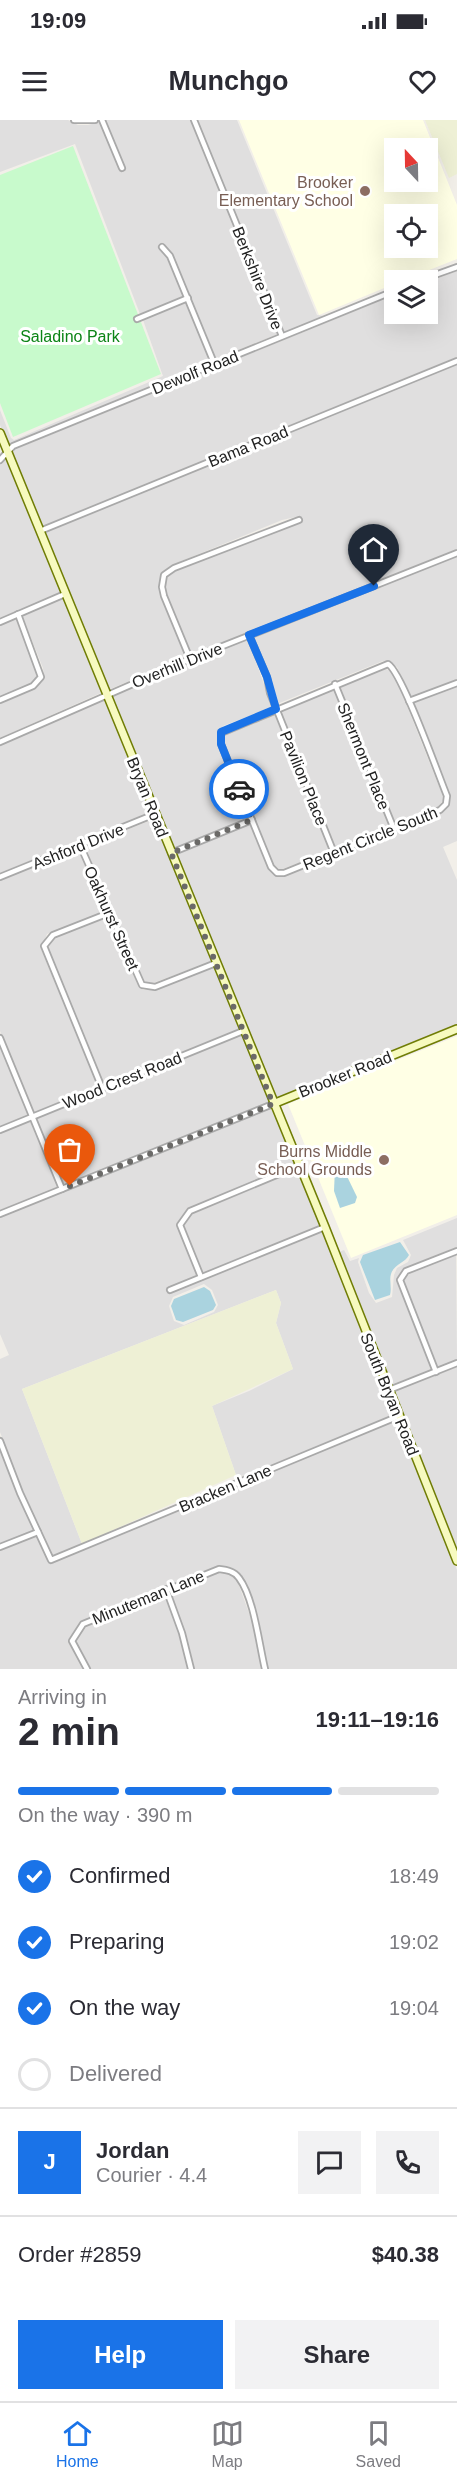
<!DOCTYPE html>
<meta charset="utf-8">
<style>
:root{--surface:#fff;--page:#f2f2f3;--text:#2b2b33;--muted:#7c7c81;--line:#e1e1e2;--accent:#1a73e8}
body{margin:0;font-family:Helvetica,sans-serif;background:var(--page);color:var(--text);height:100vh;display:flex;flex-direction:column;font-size:22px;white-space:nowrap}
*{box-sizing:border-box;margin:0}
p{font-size:20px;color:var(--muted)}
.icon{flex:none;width:33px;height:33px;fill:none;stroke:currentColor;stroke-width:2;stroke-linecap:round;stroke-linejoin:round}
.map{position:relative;height:1549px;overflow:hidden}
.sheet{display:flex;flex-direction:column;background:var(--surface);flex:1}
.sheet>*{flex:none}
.needle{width:39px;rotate:338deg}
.buttons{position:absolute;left:384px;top:18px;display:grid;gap:12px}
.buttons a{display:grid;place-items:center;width:54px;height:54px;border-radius:0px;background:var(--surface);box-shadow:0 6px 24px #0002;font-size:30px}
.pin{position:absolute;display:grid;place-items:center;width:51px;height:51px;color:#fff;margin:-62px -26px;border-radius:50% 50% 50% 0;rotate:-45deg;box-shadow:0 0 6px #0007}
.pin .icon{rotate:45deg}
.courier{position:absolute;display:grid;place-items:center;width:60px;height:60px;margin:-30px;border:4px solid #1a73e8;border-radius:50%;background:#fff;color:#222;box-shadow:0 2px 8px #0007}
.overview em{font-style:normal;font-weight:600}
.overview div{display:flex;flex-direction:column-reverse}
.overview{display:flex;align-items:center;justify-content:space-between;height:102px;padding:0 18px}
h1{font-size:39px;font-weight:600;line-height:45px}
.bar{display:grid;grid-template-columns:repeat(4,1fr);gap:9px 6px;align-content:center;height:72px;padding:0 18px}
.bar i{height:8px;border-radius:4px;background:var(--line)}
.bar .current{background:var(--accent)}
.bar p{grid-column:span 4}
.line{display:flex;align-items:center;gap:15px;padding:0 18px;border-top:2px solid var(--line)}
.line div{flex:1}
.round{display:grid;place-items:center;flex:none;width:63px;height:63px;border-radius:0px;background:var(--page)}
ol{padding:0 18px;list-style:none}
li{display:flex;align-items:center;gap:18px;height:66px}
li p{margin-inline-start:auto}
li .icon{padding:6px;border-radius:50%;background:var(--accent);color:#fff;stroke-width:4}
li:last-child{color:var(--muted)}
li i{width:33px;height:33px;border:3px solid var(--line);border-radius:50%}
.primary-button{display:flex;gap:12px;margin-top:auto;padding:12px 18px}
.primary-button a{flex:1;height:69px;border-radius:0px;background:var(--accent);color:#fff;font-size:24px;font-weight:600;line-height:69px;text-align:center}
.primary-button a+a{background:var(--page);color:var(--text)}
.status{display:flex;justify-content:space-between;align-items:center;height:42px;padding:0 30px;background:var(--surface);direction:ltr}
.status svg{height:16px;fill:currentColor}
header{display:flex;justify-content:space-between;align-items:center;height:78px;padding:0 18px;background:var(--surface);font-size:27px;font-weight:600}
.menu{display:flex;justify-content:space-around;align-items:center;height:84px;border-top:2px solid var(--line);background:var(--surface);font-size:16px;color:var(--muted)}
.menu a{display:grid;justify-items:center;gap:3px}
.menu .current{color:var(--accent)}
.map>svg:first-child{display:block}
.residential{fill:#e0dfdf;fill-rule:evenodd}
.education{fill:#ffffe5;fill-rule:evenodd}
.farmland{fill:#eef0d5}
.park{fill:#c8facc}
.water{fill:#aad3df}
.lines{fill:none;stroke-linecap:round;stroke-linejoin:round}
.street-casing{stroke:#a9a9a9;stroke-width:8}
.secondary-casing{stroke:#707d05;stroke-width:10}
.street{stroke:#fff;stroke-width:4.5}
.secondary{stroke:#f7fabf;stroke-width:7}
.done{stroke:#6b6a68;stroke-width:6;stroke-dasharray:0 10.8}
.route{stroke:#1a73e8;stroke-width:8}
.education-dot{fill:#8d6e63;stroke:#fff;stroke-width:2}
.labels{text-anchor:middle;stroke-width:6;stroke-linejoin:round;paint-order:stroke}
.education-label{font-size:16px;fill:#785e54;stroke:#fff;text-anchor:end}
.street-label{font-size:16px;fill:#222;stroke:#fff}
.park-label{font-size:16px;fill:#0c8416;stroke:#fff}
</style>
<div class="status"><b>19:09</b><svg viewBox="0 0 49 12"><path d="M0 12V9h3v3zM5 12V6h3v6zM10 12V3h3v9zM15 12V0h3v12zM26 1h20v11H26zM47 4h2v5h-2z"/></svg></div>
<header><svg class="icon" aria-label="menu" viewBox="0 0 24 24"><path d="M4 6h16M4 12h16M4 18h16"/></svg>Munchgo<svg class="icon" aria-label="heart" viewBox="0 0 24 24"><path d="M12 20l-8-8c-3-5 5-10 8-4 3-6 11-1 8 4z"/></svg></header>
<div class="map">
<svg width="457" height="1549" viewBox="0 0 457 1549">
<rect width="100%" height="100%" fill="#f2efe9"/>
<g class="residential">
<polygon points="0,0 68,0 78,5 88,5 100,2 120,52 125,50 105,0 191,0 278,214 216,239 172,135 162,122 158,127 167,137 184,176 140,194 75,24 0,52"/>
<polygon points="197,0 237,0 317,195 325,196 284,212"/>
<polygon points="457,151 457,237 41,407 12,334 15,329 394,175 394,194 428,194 428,162"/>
<polygon points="186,182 210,241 12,323 9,327 0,305 0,290 11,318 14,320 163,256 143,200"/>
<polygon points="457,244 457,429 191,535 167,475 165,467 167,457 175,451 302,402 300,396 282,400 172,445 162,452 159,468 186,537 108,570 44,413"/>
<polygon points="7,339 62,472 0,498 0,344"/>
<polygon points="457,436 457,559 411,577 397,547 383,541 277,584 253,517"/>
<polygon points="64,478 103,572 0,618 0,584 34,569 44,558 43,548 22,496"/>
<polygon points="16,498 38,556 31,563 0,577 0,505"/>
<polygon points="248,519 272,587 223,606 217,619 248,698 172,729 110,576"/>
<polygon points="384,548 394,553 444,679 438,687 395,705 339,566"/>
<polygon points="457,566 457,721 443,727 457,760 457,906 274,979 175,735 250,704 269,749 277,756 285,756 442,693 449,685 449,674 413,583"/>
<polygon points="333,568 390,707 336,729 280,590"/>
<polygon points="105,579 151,692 0,753 0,625"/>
<polygon points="274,593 330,731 280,750 274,745 223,620 226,612"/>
<polygon points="154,699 212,841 148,865 142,860 84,727"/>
<polygon points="79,729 105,791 47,814 41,829 98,966 33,993 0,911 0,760"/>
<polygon points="107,797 137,863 143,870 156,870 214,847 239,909 103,964 47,828 54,818"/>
<polygon points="242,915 269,982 63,1065 36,999"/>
<polygon points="0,926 28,995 0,1006"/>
<path d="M271,988L295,1044L187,1089L177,1106L198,1155L166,1169L169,1174L323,1111L395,1294L245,1356L236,1355L212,1286L249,1271L293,1249L276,1203L281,1183L276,1170L22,1269L82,1424L52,1436L19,1364L0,1312V1239L9,1235L0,1214V1097ZM204,1164L212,1170L218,1185L214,1192L184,1205L174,1201L169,1186L173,1177Z"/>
<polygon points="30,1001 58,1068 0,1090 0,1013"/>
<polygon points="297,1050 321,1105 203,1153 183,1106 192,1094"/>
<polygon points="457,1098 457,1127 404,1148 397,1160 432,1250 390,1265 339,1132 344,1130 350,1141 359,1138 358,1142 369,1173 376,1183 392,1177 394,1155 397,1148 408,1142 411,1135 403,1120"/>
<polygon points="456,1135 457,1240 438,1247 403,1160 413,1151"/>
<polygon points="457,1247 457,1433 392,1272"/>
<polygon points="397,1300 457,1450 457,1549 268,1549 259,1502 242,1457 231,1447 219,1446 82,1501 70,1522 84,1549 0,1549 0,1431 36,1416 50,1444"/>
<polygon points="0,1330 34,1410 0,1424"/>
<polygon points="220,1452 228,1453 237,1460 253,1504 262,1549 194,1549 190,1529 170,1471"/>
<polygon points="164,1473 179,1514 188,1549 91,1549 76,1521 85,1506"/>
</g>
<g class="education">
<path d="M239,0H423L457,85V139L404,160H394V164L319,195ZM394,28H428V62H394ZM394,94H428V128H394Z"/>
<polygon points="457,916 457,1095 351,1138 288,984"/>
</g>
<g class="farmland">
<polygon points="425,0 457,0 457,54 449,58"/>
<polygon points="276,1170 281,1183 276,1203 293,1249 212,1286 236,1355 82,1424 22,1269"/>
</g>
<polygon class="park" points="73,26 161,254 13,317 0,283 0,55"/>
<g class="water">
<polygon points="342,1046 357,1077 355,1083 340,1088 334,1071 335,1048"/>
<path d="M400,1122L409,1135C405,1143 394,1144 391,1154C389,1160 392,1168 390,1175L375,1180L360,1142L363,1135Z"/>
<polygon points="204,1167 210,1171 216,1185 213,1190 183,1202 176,1200 171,1186 174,1179"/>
</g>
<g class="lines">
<defs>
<g id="street">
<polyline points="74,0 95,0"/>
<polyline points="102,0 122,48"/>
<polyline points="194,0 282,216"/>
<polyline points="162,127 170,136 214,243"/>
<polyline points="421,160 457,147"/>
<polyline points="137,199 188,178"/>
<polyline points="0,340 13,326 394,171"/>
<polyline points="40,411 457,241"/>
<polyline points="0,502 65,474"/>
<polyline points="249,515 267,557 270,573 334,733"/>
<polyline points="190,539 164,476 162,467 164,455 174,448 299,400"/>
<path d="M388,544C402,552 438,654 447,676L446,684L440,690L284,753H277L271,747L221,624V613Z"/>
<polyline points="335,564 394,709"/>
<polyline points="0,580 33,566 41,557 18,494"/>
<polyline points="409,581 457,563"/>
<polyline points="0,622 190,539 457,433"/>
<polyline points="80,725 142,865 155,867 216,843"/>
<polyline points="171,733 252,700"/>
<polyline points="0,757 155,694"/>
<polyline points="0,918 62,1069"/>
<polyline points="102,968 44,826 53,815 109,793"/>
<polyline points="0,1010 243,911"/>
<polyline points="0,1094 273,984"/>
<polyline points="201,1157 180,1105 190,1091 298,1046"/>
<polyline points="170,1170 325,1107"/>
<polyline points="436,1252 400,1160 406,1151 457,1131"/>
<polyline points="389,1270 457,1243"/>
<polyline points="0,1321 20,1373 51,1440 399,1296"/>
<polyline points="0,1427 38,1412"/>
<polyline points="166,1469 182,1513 191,1549"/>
<path d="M87,1549L72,1521L83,1504L219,1449C227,1450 234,1451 239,1458C254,1478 259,1524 265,1549"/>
</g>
<g id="secondary">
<polyline points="0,313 325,1107 457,1441"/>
<polyline points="273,984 457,909"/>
</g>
</defs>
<use href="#street" class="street-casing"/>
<use href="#secondary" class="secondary-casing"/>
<use href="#street" class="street"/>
<use href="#secondary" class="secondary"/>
</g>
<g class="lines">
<polyline class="done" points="70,1066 273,984 171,733 252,700 239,669"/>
<polyline class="route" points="239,669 221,624 221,612 276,589 267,557 249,515 374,466"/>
</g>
<g class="education-dot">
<circle cx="365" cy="71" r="6"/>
<circle cx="384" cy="1040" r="6"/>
</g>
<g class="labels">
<g class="education-label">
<text x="353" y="68">Brooker<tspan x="353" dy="18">Elementary School</tspan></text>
<text x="372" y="1037">Burns Middle<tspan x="372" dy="18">School Grounds</tspan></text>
</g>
<g class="street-label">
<text transform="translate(258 158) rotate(68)" y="6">Berkshire Drive</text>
<text transform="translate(195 252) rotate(-22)" y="6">Dewolf Road</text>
<text transform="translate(248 326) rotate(-22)" y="6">Bama Road</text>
<text transform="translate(177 545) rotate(-22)" y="6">Overhill Drive</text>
<text transform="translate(364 636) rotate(68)" y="6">Shermont Place</text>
<text transform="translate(304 658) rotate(68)" y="6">Pavilion Place</text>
<text transform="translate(148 677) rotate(68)" y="6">Bryan Road</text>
<text transform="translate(370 718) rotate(-22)" y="6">Regent Circle South</text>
<text transform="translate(78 726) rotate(-22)" y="6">Ashford Drive</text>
<text transform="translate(112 798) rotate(66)" y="6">Oakhurst Street</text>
<text transform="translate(345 954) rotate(-22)" y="6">Brooker Road</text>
<text transform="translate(122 960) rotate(-22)" y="6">Wood Crest Road</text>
<text transform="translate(390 1274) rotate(68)" y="6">South Bryan Road</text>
<text transform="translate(225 1368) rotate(-23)" y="6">Bracken Lane</text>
<text transform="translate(148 1477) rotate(-22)" y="6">Minuteman Lane</text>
</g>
<g class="park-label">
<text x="70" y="222">Saladino Park</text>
</g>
</g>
</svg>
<div class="buttons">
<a><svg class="needle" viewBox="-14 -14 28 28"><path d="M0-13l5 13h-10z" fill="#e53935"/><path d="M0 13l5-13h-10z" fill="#7c7c81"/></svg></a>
<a><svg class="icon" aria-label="locate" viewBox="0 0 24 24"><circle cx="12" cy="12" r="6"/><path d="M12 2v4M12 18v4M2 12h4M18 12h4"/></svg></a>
<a><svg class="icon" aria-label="layers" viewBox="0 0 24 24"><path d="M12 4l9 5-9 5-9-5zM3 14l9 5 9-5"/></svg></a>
</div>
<div class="pin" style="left:70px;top:1066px;background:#ea580c"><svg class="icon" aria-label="bag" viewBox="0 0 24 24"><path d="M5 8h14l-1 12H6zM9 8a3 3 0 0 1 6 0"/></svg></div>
<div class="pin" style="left:374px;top:466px;background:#1f2937"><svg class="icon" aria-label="home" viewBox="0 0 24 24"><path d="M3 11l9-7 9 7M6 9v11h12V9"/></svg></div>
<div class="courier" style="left:239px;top:669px"><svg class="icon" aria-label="car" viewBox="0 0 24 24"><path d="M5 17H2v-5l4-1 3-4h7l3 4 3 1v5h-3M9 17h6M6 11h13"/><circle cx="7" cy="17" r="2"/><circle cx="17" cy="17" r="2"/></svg></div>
</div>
<section class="sheet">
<div class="overview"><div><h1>2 min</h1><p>Arriving in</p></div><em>19:11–19:16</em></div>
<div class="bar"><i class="current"></i><i class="current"></i><i class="current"></i><i></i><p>On the way · 390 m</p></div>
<ol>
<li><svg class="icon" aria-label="check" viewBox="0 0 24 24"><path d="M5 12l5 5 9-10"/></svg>Confirmed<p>18:49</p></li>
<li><svg class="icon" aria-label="check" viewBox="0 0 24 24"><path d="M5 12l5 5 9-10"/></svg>Preparing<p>19:02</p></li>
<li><svg class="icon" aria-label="check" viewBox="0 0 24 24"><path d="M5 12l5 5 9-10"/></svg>On the way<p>19:04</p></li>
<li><i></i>Delivered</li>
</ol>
<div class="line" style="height:108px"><b class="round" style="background:var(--accent);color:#fff">J</b><div><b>Jordan</b><p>Courier · 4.4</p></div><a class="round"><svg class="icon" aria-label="chat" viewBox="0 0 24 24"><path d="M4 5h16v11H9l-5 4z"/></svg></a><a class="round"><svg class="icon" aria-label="phone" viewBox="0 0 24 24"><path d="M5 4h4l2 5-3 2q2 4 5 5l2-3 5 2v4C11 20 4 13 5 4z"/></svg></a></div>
<div class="line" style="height:78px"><div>Order #2859</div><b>$40.38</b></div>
<div class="primary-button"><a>Help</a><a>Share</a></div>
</section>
<nav class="menu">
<a class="current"><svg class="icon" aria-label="home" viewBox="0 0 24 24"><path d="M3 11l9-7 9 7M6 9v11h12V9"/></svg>Home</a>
<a><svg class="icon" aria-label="map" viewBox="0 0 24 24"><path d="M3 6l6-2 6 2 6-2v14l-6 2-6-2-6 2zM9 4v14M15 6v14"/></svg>Map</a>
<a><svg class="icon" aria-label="saved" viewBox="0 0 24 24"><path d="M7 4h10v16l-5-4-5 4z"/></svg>Saved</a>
</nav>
